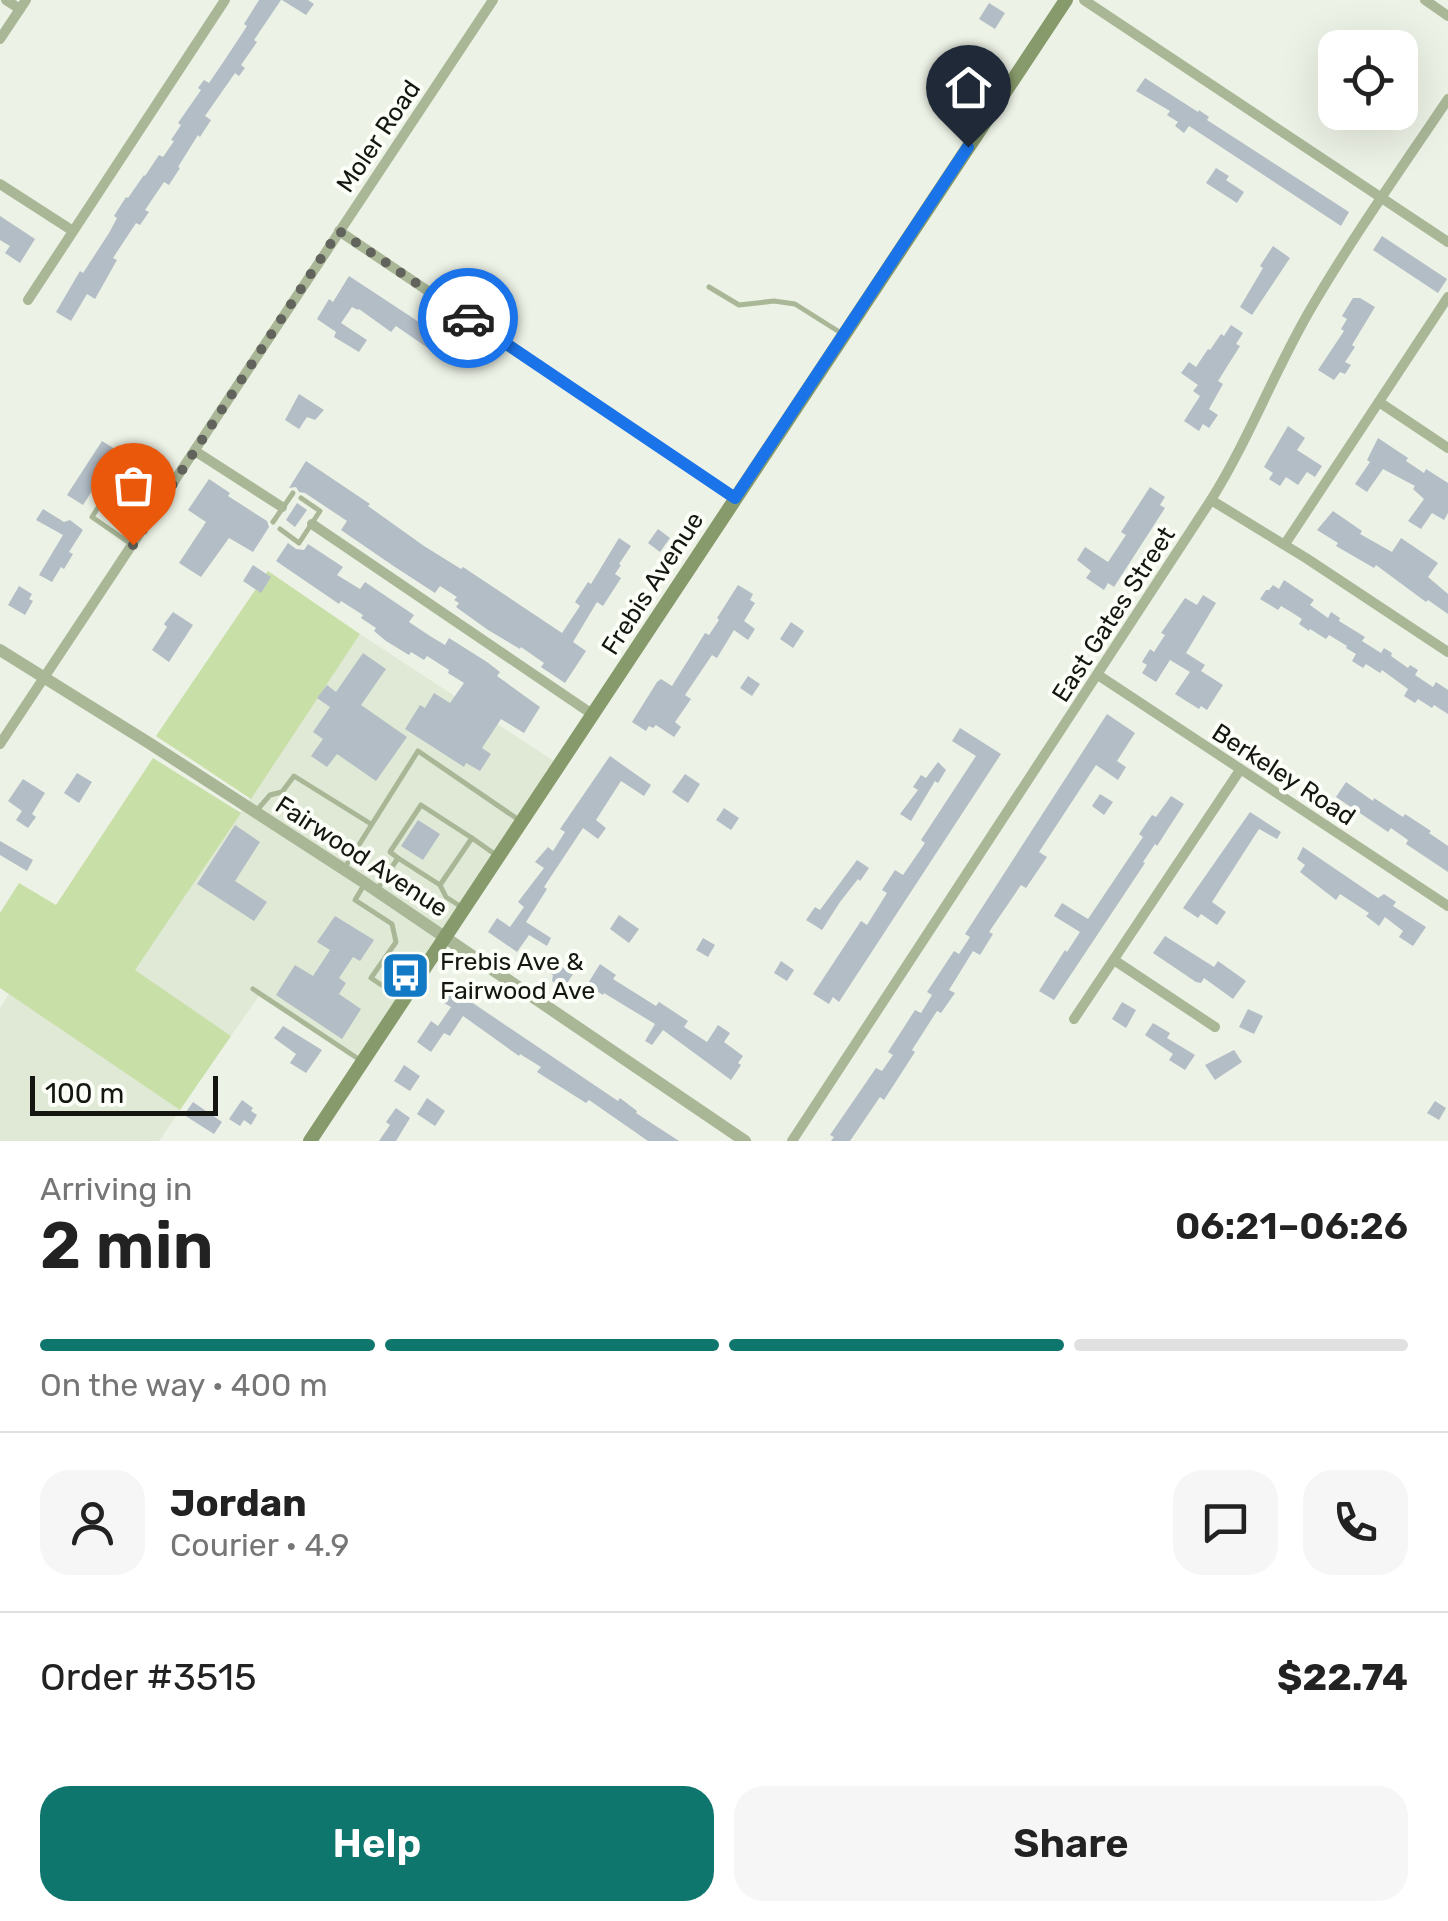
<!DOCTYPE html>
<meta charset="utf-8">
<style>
:root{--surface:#fff;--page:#f6f6f6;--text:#222;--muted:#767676;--line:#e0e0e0;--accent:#0f766e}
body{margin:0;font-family:Rubik,sans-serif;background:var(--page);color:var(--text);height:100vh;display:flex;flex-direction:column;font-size:38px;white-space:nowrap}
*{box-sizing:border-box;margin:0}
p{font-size:32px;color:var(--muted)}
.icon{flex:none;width:55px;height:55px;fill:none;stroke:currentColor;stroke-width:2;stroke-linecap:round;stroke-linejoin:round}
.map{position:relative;height:1141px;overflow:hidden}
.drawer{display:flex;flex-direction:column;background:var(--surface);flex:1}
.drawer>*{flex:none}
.buttons{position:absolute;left:1318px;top:30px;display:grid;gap:20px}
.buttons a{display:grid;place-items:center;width:100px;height:100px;border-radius:20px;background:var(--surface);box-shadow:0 10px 40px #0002;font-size:50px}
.scale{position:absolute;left:30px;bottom:25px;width:188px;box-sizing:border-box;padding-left:10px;border:5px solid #151612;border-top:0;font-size:28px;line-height:35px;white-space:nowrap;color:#151612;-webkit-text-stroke:8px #fcfff7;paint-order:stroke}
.pin{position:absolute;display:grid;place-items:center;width:85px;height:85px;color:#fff;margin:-102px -42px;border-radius:50% 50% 50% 0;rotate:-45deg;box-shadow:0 0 10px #0007}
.pin .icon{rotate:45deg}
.courier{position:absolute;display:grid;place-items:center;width:100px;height:100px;margin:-50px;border:8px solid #1a73e8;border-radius:50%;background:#fff;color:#222;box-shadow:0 2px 12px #0007}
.head em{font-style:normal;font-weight:600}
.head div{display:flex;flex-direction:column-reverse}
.head{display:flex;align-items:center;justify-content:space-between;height:170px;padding:0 40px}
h1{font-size:65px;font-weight:600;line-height:75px}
.bar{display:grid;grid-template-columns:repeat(4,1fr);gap:15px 10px;align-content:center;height:120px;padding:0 40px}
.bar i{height:12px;border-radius:8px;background:var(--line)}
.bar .current{background:var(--accent)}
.bar p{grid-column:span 4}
.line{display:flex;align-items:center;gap:25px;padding:0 40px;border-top:2px solid var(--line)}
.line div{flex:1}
.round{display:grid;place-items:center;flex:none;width:105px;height:105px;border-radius:30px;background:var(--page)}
.cta{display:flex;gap:20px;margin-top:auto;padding:20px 40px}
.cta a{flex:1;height:115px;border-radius:30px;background:var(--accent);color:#fff;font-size:40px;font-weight:600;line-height:115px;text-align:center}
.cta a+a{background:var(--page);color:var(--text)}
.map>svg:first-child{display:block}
.built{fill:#e0e9d6}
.green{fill:#c8dfa7}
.building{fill:#b3bdc6}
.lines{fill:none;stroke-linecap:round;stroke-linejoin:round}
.service{stroke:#a9b797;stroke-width:5}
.minor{stroke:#a9b797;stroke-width:10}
.tertiary{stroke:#a9b797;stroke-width:12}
.secondary{stroke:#879a6b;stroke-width:14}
.done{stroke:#61635c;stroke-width:10;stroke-dasharray:0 18}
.route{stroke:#1a73e8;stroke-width:12}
.labels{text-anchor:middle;stroke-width:8;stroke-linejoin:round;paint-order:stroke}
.street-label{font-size:25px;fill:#151612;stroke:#fcfff7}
.poi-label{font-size:25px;fill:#151612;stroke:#fcfff7;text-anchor:start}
</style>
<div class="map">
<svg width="1448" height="1141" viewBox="0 0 1448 1141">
<rect width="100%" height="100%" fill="#edf2e6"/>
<g class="built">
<polygon points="360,634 560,765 360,1062 259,996 231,1036 134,971"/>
<polygon points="9,994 180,1110 159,1141 0,1141 0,1008"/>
</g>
<g class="green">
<polygon points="268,571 360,634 251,799 156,736"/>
<polygon points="153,758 241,813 135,970 231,1036 180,1110 0,988 0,913 19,883 56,905"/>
</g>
<g class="building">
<polygon points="259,0 281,0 254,40 257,42 241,65 245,68 239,76 235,73 205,116 211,120 200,137 198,135 178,167 180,168 169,185 164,182 145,210 149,212 140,225 136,223 113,258 117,260 95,299 87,294 71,321 56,312 80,271 83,273 109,233 117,218 114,216 126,197 128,198 144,175 145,176 159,155 163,157 174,141 171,140 181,125 178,123 201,90 198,88 204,80 209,83 224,61 247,26 244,24"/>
<polygon points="282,0 308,0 314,4 306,15"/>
<polygon points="989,3 1005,13 995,29 979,19"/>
<polygon points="1145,78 1198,112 1199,110 1209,117 1207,120 1349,212 1341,226 1189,126 1184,133 1175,126 1178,122 1167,115 1170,111 1136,91"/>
<polygon points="1216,168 1229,176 1226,180 1244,192 1237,203 1206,183"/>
<polygon points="0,216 35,239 20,263 5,253 10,246 0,240"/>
<polygon points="1382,236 1447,279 1438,293 1373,250"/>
<polygon points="1273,246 1290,258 1252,315 1240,307 1263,268 1260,266"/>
<polygon points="349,276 460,349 451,364 396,326 391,332 359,309 358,310 352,307 341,323 367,340 359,352 334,337 336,332 317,319 329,299 333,302"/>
<polygon points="1353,298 1360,298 1375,307 1352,345 1355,347 1345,362 1351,365 1345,374 1340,372 1334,380 1318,370 1344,331 1341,329 1347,319 1342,316"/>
<polygon points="1231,325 1243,333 1236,344 1240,346 1218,381 1223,384 1209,409 1218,415 1209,428 1203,424 1199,431 1184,421 1200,396 1193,391 1198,385 1181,373 1189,362 1196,367 1208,349 1210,350 1221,334 1224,336"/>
<polygon points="299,394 324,410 315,420 307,417 299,429 285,420"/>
<polygon points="1288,426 1305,438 1297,450 1322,466 1315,477 1307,472 1298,485 1286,477 1280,486 1269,479 1273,473 1264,467"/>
<polygon points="1378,438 1408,458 1406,461 1424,473 1426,469 1448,483 1448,513 1444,520 1432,513 1421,529 1408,521 1424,499 1413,489 1415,486 1383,469 1367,492 1355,484 1370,462 1367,460"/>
<polygon points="102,441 118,451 83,505 67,495"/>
<polygon points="306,461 370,504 368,506 424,546 461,569 463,567 562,633 580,606 575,602 588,582 591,584 619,538 631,546 619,564 621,565 615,574 621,578 603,606 597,602 573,642 586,651 565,683 541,667 544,663 521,647 520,649 488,630 456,607 459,603 454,600 457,597 440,586 435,593 392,565 341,530 347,521 305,493 299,492 296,487 289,488"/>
<polygon points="209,479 230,493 228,496 267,521 269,527 253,552 229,538 201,577 179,563 206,522 188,510"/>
<polygon points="1150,487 1165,497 1160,505 1165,508 1114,587 1108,583 1104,590 1086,578 1091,571 1077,560 1085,547 1108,562 1126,535 1121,532"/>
<polygon points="297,503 307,510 295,527 286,520"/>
<polygon points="43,509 64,522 70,520 83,530 69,552 73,554 64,569 61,567 52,582 39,575 63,535 36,520"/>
<polygon points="1333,511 1362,531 1360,534 1392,552 1401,538 1438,563 1428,577 1448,594 1448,614 1428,600 1426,602 1376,565 1374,568 1336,546 1338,543 1317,530"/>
<polygon points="658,529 670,538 660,552 648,543"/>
<polygon points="288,543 296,549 304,550 308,544 343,567 337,575 360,589 365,582 414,615 409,622 430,636 445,645 449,638 487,662 500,672 497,676 540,707 524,733 501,719 482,748 491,754 480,771 466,763 464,767 405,729 420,705 425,708 434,693 450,703 464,683 448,673 449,670 427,656 424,660 411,652 409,655 386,641 374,631 376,628 361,618 363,615 341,601 339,604 276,561"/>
<polygon points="253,565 271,577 261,593 243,581"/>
<polygon points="1284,580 1314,600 1310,605 1328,618 1331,612 1340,618 1339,621 1365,637 1362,641 1381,653 1384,648 1392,653 1391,656 1408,668 1410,665 1418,670 1415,675 1433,687 1436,682 1448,690 1448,714 1434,705 1432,708 1418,699 1415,703 1404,696 1408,689 1382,670 1380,673 1366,664 1363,668 1352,661 1356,654 1346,648 1347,646 1329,635 1326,639 1310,629 1309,631 1299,624 1302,619 1291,612 1281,606 1278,610 1260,599 1266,590 1269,590 1273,585 1279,589"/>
<polygon points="738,585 753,594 750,600 755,603 744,621 755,629 748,640 734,630 717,658 712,655 685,695 691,699 675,722 681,727 674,737 656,725 653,728 649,726 646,731 632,722 657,682 661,679 672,686 705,633 709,635 719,620 717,618"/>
<polygon points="19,586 32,594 29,599 33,601 25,615 8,605"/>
<polygon points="1203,595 1216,603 1186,653 1205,665 1201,671 1223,685 1207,710 1201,706 1199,709 1175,694 1190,672 1170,660 1156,682 1142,673 1147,665 1142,662 1150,649 1154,652 1165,635 1161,633 1185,598 1197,605"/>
<polygon points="173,612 193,625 169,662 152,650 167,627 164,624"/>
<polygon points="791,622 804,631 793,648 780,639"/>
<polygon points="363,653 386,669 361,705 407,737 376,781 337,754 327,767 311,756 323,739 313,732 330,707 317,698 327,685 336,692"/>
<polygon points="748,676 760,684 752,696 740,688"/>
<polygon points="1107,714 1135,733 1117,761 1126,767 1118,780 1096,765 1039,852 1047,857 1026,888 1021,885 989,932 993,934 980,955 973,951 949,990 955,993 941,1013 937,1011 912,1050 915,1052 884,1100 880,1097 850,1141 831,1141 834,1137 830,1135 876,1068 882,1071 893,1055 888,1052 915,1010 921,1013 932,995 927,992 954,951 959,954 970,937 965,934"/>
<polygon points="960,728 1001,754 839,1002 833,997 829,1004 813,994 861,921 867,925 887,893 882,890 895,870 903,875 925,843 921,840 976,756 952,741"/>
<polygon points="610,756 651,785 644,796 621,781 596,820 606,828 598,839 583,828 544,887 547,889 526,922 551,938 547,946 529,935 517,952 488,932 497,918 510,927 524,907 518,902 544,868 535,862 548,847 553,851 565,832 560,829"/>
<polygon points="938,762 946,770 938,783 935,781 911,821 900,814 918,790 913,787 921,775 926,778"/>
<polygon points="77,773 92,782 79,803 64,793"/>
<polygon points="685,774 700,784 688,803 672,792"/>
<polygon points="23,779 45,793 32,814 36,817 28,828 16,820 22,811 8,801"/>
<polygon points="1346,782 1373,801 1374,798 1403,817 1405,814 1431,831 1429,833 1448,846 1448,872 1406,844 1408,840 1391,828 1388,832 1336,797"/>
<polygon points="1100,794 1113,802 1104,815 1092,806"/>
<polygon points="1171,796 1184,804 1157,846 1155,844 1143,862 1145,863 1054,1000 1039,991 1065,950 1067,952 1080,932 1054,916 1062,903 1088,919 1143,837 1139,834 1152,815 1156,817"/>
<polygon points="724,808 739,818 731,830 716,820"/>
<polygon points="1250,812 1281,832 1277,839 1259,829 1212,902 1226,912 1217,925 1201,914 1198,918 1183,908"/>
<polygon points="418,820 440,834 423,860 401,846"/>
<polygon points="235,825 260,842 235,881 267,902 254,921 197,884"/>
<polygon points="0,841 33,860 27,871 0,855"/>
<polygon points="1303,847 1378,898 1384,894 1396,902 1393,906 1426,927 1413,946 1399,937 1403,931 1385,917 1379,926 1366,916 1369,913 1340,894 1336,900 1300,872 1305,865 1297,859"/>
<polygon points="857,860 869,868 860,881 858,879 840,902 822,930 806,920 815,907 820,910"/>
<polygon points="619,915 639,929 629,943 610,929"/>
<polygon points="335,916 374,940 360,961 353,957 339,978 346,983 339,994 361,1009 342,1039 276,995 295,965 313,976 330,950 317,942"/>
<polygon points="1165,936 1214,967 1218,961 1246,981 1233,999 1204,978 1201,983 1196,982 1153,953"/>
<polygon points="703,938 715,945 708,957 696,950"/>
<polygon points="543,955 573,974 564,988 552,981 553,975 536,965"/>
<polygon points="781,961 794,970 787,981 774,973"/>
<polygon points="600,964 616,975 613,979 656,1006 659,1002 688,1021 684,1027 707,1042 718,1025 730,1033 724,1042 743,1056 738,1063 741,1065 731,1080 663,1030 652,1045 645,1041 655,1024 604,993 603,995 587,985"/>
<polygon points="452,989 618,1101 620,1098 637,1111 636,1113 679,1141 648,1141 589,1100 586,1103 537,1072 541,1067 520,1054 519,1056 463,1016 450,1036 444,1033 431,1052 417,1042 431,1021 438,1026 451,1007 444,1003"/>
<polygon points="1122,1002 1136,1010 1126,1028 1112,1019"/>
<polygon points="1248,1009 1263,1016 1254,1034 1239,1027"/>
<polygon points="1153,1023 1170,1033 1167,1038 1195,1055 1185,1070 1169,1060 1173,1054 1145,1035"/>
<polygon points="283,1026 322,1050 306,1073 290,1063 296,1054 274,1038"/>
<polygon points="1234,1050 1242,1062 1215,1080 1205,1065"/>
<polygon points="404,1065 420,1076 410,1091 394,1081"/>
<polygon points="427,1098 445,1111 435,1126 417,1114"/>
<polygon points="242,1100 253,1108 251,1111 257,1115 251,1125 244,1120 240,1126 229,1119"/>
<polygon points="1435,1101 1446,1108 1439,1120 1427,1113"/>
<polygon points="193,1102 222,1122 214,1134 184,1115"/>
<polygon points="396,1108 410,1118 396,1141 379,1141 390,1125 386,1122"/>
</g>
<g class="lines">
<g class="service">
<polyline points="709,287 739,305 774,301 795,304 841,333"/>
<polyline points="273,522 293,493"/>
<polyline points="280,529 299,543 320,511 301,498"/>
<polyline points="131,544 92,517 129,459 170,484"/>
<polyline points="258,809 270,795 282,792 294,776 371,824"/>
<polyline points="398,858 390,852 421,805 472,838"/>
<polyline points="345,867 418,751 519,820"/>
<polyline points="364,885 355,900 392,924 396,942 371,978 401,998"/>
<polyline points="378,888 398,858 440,885"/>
<polyline points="463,908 446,897 440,885 472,838 496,855"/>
<polyline points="253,989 360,1060"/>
</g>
<g class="minor">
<polyline points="6,0 20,9"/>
<polyline points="1084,0 1448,242"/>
<polyline points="1425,0 1448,16"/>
<polyline points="0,39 26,0"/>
<polyline points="0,184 73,231"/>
<polyline points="339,231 735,498"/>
<polyline points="28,300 225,0"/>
<polyline points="1379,402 1448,448"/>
<polyline points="195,451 282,507"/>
<polyline points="1211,500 1306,558 1448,652"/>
<polyline points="312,524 592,714"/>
<polyline points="1285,544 1448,297"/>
<polyline points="1098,675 1448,906"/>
<polyline points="0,744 493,0"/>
<polyline points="1114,960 1215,1027"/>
<polyline points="1074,1019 1240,770"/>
<path d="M792,1141L1211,500C1249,439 1274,372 1310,310C1352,238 1401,169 1448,99"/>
</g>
<polyline class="tertiary" points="0,650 149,743 365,883 745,1141"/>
<polyline class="secondary" points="310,1141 1066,0"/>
</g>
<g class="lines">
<polyline class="done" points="133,545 339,231 468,318"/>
<polyline class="route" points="468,318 735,498 968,147"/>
</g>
<defs>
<symbol id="bus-square" viewBox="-11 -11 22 22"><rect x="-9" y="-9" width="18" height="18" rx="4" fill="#1279c4" stroke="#fcfff7"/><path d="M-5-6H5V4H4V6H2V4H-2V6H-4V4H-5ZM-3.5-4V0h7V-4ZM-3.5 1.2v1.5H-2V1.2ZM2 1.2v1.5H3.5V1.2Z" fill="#fff"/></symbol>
</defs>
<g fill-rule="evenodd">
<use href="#bus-square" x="378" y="948" width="55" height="55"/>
</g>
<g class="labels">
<g class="street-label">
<text transform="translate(378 136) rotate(-56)" y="9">Moler Road</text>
<text transform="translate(652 583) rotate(-57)" y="9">Frebis Avenue</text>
<text transform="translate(1113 614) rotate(-57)" y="9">East Gates Street</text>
<text transform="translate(1284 774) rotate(33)" y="9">Berkeley Road</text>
<text transform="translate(362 856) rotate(33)" y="9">Fairwood Avenue</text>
</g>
<g class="poi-label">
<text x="440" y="970">Frebis Ave &amp;<tspan x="440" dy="29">Fairwood Ave</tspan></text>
</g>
</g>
</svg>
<div class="buttons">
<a><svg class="icon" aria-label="locate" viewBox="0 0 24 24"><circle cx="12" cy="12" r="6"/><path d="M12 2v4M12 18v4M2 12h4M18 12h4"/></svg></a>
</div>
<div class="scale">100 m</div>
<div class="pin" style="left:133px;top:545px;background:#ea580c"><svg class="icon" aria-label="bag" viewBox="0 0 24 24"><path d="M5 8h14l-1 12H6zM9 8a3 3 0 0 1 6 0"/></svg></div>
<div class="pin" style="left:968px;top:147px;background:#1f2937"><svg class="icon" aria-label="home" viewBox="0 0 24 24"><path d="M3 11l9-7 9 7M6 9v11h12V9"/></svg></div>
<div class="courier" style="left:468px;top:318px"><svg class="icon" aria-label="car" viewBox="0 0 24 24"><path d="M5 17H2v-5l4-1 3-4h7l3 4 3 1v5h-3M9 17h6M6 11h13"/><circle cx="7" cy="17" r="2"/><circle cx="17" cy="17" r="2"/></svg></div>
</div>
<section class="drawer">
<div class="head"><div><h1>2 min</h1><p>Arriving in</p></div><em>06:21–06:26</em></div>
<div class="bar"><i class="current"></i><i class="current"></i><i class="current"></i><i></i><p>On the way · 400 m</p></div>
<div class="line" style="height:180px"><a class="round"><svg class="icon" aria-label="person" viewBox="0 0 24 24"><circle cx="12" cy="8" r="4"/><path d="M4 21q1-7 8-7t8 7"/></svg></a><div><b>Jordan</b><p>Courier · 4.9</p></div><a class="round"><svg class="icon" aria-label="chat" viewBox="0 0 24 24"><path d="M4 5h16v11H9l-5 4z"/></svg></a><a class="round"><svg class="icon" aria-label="phone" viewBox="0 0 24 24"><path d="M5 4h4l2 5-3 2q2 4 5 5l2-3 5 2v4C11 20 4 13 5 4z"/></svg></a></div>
<div class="line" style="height:130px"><div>Order #3515</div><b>$22.74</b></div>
<div class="cta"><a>Help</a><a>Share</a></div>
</section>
